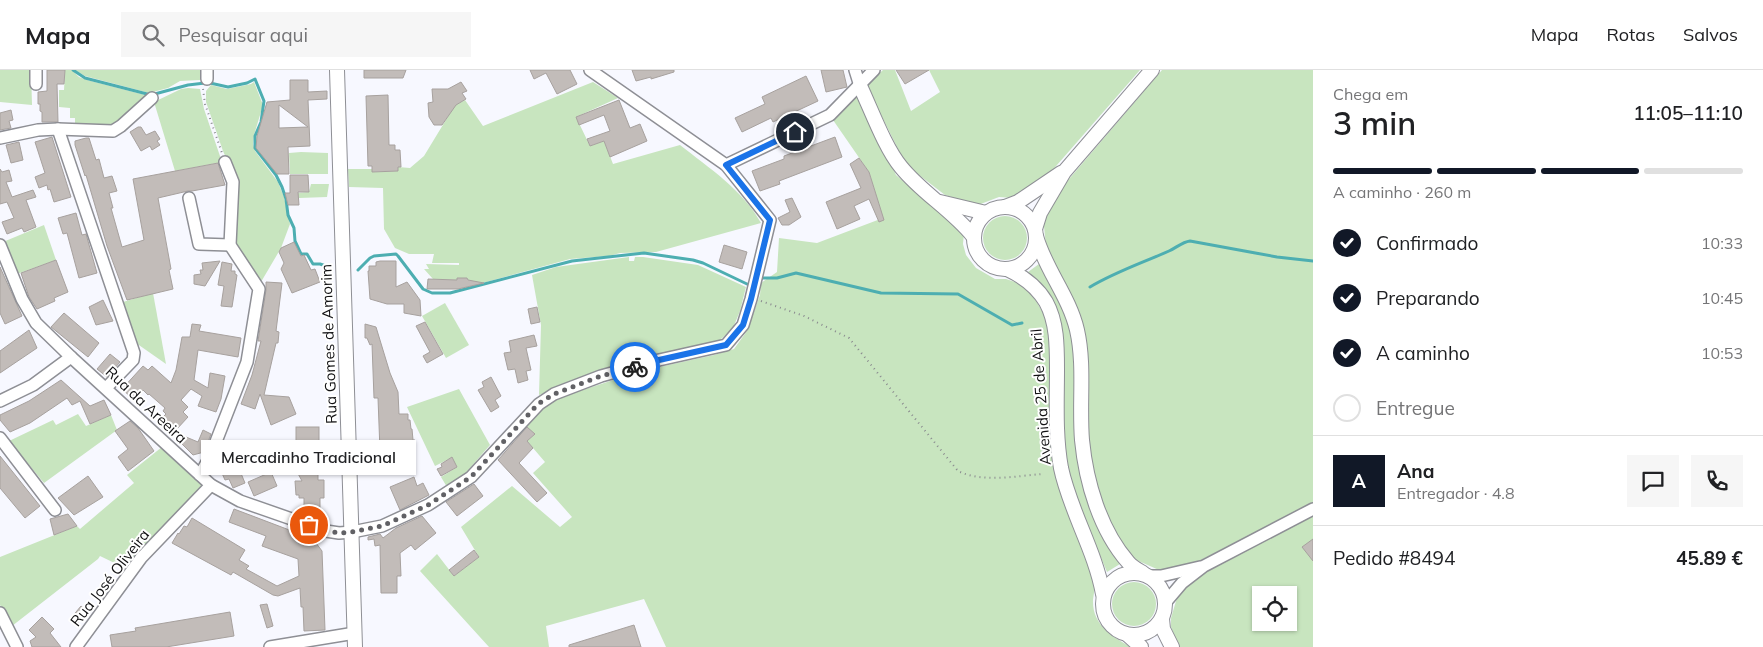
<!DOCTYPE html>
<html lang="pt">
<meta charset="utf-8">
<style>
:root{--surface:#fff;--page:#f6f6f6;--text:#202124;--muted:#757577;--line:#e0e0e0;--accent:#111827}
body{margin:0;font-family:Mulish,sans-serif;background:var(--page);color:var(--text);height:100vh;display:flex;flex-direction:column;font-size:19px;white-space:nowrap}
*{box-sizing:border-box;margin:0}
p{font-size:16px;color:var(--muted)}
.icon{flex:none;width:28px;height:28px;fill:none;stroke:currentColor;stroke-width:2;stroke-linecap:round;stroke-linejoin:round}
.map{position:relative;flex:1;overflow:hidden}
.drawer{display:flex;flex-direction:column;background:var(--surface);width:450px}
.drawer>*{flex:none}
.tools{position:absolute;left:1252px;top:516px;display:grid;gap:10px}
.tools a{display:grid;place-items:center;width:45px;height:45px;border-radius:0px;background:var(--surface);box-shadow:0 1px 4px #0004;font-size:25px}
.pin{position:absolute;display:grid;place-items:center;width:42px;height:42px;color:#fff;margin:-21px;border:2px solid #fff;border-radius:50%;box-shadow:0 1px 5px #0007}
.courier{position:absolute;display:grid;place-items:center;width:50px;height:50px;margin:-25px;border:4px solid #1a73e8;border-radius:50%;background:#fff;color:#222;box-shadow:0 1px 6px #0007}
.bubble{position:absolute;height:35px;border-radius:0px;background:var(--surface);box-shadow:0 1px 4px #0004;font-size:16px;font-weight:600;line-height:35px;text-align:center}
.overview em{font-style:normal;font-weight:600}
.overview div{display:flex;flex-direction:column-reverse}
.overview{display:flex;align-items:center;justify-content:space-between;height:85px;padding:0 20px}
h1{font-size:32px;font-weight:600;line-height:38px}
.bar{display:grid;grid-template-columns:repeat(4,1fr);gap:8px 5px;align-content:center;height:60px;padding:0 20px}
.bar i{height:6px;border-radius:4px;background:var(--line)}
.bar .selected{background:var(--accent)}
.bar p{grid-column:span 4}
.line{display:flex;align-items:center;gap:12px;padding:0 20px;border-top:1px solid var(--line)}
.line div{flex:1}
.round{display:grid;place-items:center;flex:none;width:52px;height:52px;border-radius:0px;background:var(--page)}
ol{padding:0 20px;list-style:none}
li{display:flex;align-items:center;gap:15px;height:55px}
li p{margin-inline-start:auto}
li .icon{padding:5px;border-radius:50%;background:var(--accent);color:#fff;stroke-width:4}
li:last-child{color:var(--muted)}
li i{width:28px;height:28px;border:2px solid var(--line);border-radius:50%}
header{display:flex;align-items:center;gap:30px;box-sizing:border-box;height:70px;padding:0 25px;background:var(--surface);border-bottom:1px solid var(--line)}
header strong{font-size:24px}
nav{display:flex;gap:28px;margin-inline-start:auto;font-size:18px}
.search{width:350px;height:45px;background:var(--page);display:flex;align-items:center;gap:12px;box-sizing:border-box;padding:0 18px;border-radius:0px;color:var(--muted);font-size:19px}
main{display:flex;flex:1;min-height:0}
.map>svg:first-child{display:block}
.green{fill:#c8e5bf;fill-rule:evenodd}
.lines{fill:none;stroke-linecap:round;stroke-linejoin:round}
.stream{stroke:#4daeb1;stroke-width:3}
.building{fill:#c2bcb9;stroke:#a7a19e;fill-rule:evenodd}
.minor-casing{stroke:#8e8f95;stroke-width:14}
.major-casing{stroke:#8e8f95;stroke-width:16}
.path{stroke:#89898e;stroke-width:2;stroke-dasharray:1 4;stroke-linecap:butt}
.minor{stroke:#fff;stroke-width:11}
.major{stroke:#fff;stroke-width:14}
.done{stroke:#616165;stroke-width:5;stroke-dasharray:0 9}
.route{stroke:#1a73e8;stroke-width:6}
.labels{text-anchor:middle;stroke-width:4;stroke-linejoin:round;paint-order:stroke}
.street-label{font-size:15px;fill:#101012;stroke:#fff}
</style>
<header>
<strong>Mapa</strong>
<div class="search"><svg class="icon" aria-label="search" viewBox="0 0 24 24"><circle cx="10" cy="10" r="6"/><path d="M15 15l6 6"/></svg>Pesquisar aqui</div>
<nav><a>Mapa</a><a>Rotas</a><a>Salvos</a></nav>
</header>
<main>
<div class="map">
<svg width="1313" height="577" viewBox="0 0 1313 577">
<rect width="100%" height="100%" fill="#f7f8ff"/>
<g class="green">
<polygon points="0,0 31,0 32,35 0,32"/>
<polygon points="65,0 72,0 79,7 87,10 149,26 113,58 75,56 75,48 70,48 70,38 59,37 59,20 64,20"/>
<polygon points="75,0 202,0 202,6 200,10 180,11 168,18 149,23 85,6"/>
<polygon points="883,0 895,0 911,41 940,22 929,0 1140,0 1043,111 1013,128 999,127 978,135 945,125 906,95 866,15"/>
<polygon points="1162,0 1313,0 1313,433 1195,493 1169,501 1159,500 1134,489 1128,483 1112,457 1097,423 1087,369 1086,280 1046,177 1043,146 1052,129"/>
<polygon points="254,12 263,35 254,65 253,74 255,81 278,112 284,127 290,154 281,178 261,212 247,196 234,175 235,108 223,81 206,32 206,21 211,15 227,19 251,14"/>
<path d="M593,12L618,28L576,47L590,76L604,71L613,94L680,75C709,98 743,120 761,153L656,182L620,183L609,186L570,189L472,216V211L468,210L467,208H457V210L433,209L424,199H429L426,194L459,195V193H432L434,184H409L395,178L384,159L383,118L349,117L348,99H372L373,102L397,101L398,97L410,98L424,86L455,35L465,30L483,56Z"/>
<polygon points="188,18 200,19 204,39 222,92 175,101 154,32 181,19"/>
<path d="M859,23L896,105L964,163L963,174L966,185L976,198L995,209H1006L1021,214L1035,229L1047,250L1051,269L1052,374L1095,510C1095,518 1094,523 1093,530C1092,555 1113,567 1131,577H666L644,529L546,556L549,577H489L420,501L437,484L454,506L479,487L461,457L512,416L560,457L572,447L533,403L545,392L527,371L535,364L524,355L537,342L558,328L641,301L714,285L734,279L747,261L760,225L761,213L777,202L779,168L817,173L883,148L869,102L833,50Z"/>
<polygon points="301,82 328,83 328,104 290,104 289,83"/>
<polygon points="311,114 329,114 327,127 299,128 297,123 309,122"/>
<circle cx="1005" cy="168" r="22"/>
<polygon points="44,155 56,190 17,204 3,172"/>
<polygon points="629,187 629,191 634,191 635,187 643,187 698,195 746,217 740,241 733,258 720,270 631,292 630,283 622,283 622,294 539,325 541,255 532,205 556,197"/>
<polygon points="1039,194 1065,241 1071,261 1101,462 1120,494 1107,502 1072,418 1066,397 1051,230 1040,213 1028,202"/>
<polygon points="153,223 166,294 136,273 123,232"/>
<polygon points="445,233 469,275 446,288 422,246"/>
<polygon points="459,319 490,375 464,405 447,417 441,407 457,397 451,388 435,396 407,337"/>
<polygon points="78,344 86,356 111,345 117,360 44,413 9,371 53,350 56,355"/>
<polygon points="162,377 201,411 201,419 127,499 100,486 98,489 12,556 0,535 0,487 77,456 80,459 134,413 127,405"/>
<path d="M1313,445V577H1179L1171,557V548L1179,521L1202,504ZM1261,525H1289V552H1261Z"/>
<circle cx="1134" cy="534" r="22"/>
</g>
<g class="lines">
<g class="stream">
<polyline points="73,0 85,8 151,25 188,15 205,13"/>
<polyline points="210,13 228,17 247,13 255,9 264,31 261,52 255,66 255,78 276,105 282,117 286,129 288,145 294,158 295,171 301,184 307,184 313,194 320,194 329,197"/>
<polyline points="358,200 370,188 374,186 396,184 398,186 423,219 432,223 450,223 572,191 644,183 693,190 703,193 747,214"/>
<polyline points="761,208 777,208 796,203 881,223 958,224 1012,255 1022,253"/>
<path d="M1090,217C1115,202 1142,193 1169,181C1176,178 1182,172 1190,171L1277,187L1313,191"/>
</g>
</g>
<g class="building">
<polygon points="47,0 65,0 64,14 57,14 58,52 42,52 42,42 40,41 40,34 38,34 38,22 47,21"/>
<polygon points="364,0 406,0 403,8 364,8"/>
<polygon points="530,0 570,0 577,14 557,24 546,3 534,9"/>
<polygon points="632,0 674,0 674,2 651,9 651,7 636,11"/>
<polygon points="821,0 843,0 847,17 826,22"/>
<polygon points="896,0 929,0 905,14"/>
<polygon points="806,6 818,31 773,52 771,48 742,62 735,48 765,34 762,27"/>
<path d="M290,10H308V22L327,21V29L308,30L310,76L288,77L289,104H277L256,78L257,66L267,32L290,30ZM279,35L308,57L279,58Z"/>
<polygon points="461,12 467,21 462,23 466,29 456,35 442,55 434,55 429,47 428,33 433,32 432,19 448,19"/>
<polygon points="388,25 389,75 395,75 395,80 400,80 401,97 398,97 398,101 372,102 372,96 368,96 366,26"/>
<polygon points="619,30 630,58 640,54 647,71 610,87 604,71 590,76 587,69 610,61 604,45 579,55 576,47"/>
<polygon points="11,40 13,50 9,51 11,58 0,60 0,43"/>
<polygon points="138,57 141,57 146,65 155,61 160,69 157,71 160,75 152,80 150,76 141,81 130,62"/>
<polygon points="52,67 71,127 54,132 50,119 48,120 47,115 39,118 35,107 45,103 35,72"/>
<polygon points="835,67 842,87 779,111 780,114 760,121 752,101 784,89 784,86"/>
<polygon points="86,68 89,68 96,90 99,89 104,108 112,106 117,121 109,123 113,138 111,138 122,177 144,170 133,109 218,93 225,115 192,121 188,121 158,128 171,199 169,200 173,219 127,230 107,176 86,105 85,106 75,75 75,71"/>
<polygon points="19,72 23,90 11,93 6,75"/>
<polygon points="859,88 869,102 884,150 879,152 869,129 854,136 860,149 837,159 826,132 861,118 850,94"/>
<polygon points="0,99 2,102 9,100 12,111 6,112 12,127 33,120 36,127 26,130 36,157 24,162 22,158 7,164 2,152 14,148 7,132 0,134"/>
<polygon points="290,105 308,105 309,122 298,122 299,135 288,135 285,123 290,123"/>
<polygon points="792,128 801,147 789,155 782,155 778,148 790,142 785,130"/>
<polygon points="76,143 82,165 86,164 97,203 79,208 67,163 63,164 58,148"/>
<polygon points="294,172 301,186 304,185 311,200 315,199 320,212 292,223 281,199 284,193 279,182 281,178"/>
<polygon points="724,175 747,182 742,199 719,192"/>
<polygon points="56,190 68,222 54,228 55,231 37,239 29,227 21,203"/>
<polygon points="220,191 205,216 194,214 194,205 201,204 200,200 203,200 202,193"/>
<polygon points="380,191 396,191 396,217 407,212 420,230 421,246 404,243 404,234 387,234 370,229 368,201 369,201 369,196 376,196 376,192"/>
<polygon points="222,192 232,194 231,201 235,201 235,204 237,205 232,237 221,236 224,216 218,215"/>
<polygon points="0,197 22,246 5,254 0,243"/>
<polygon points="457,208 467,208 468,210 484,213 458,219 427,219 428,209 457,210"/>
<polygon points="266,212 282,213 276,261 279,262 278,273 276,273 264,325 289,327 296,344 271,355 260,324 255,339 241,334 252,305 261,271 258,271 266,220"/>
<polygon points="103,230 113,251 96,255 89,237"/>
<polygon points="537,237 540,252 531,254 528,239"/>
<polygon points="64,243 99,273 88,287 51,257"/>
<polygon points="425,252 443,284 427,293 423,286 430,282 416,256"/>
<polygon points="192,254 201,255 199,261 241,268 238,287 198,280 194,310 208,318 210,303 225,306 221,329 216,342 198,336 202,326 191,319 181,330 188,337 183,342 188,347 176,360 162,348 166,344 163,341 165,338 149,324 148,325 143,320 134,330 122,319 143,296 148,300 152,296 171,313 176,300 182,267 190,267"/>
<polygon points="365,254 376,257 390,303 398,322 399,344 408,344 408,350 410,350 411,359 412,359 413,370 415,370 414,379 399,391 397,390 389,396 383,395 379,390 380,381 378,328 374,328 372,274 370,275 367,268 365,268"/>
<polygon points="29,260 37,278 0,303 0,281"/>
<polygon points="534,265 537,276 526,278 531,300 526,301 528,310 518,313 515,299 508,300 504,283 511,282 509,271"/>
<polygon points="110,284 120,292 107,307 97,299"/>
<polygon points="491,307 501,326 495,330 499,337 491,342 478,320 484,317 482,312"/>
<polygon points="61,310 90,336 104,330 111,345 90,354 80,331 72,335 67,328 30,353 10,362 0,350 0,345 29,331"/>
<polygon points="130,351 138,358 154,381 128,401 118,387 128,379 115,361"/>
<rect x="296" y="357" width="23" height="16"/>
<polygon points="527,357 535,364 527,371 533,378 519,393 547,423 537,432 498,390"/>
<polygon points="203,360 211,364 204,382 193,385 182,374 186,367 198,372"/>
<polygon points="0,386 40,436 25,448 0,418"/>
<polygon points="229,387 231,391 235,389 245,413 233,418 229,409 225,410 217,392"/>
<polygon points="452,387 457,397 441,406 437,399 442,397 441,394"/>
<polygon points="318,399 318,410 324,410 324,428 320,428 320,446 308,447 304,445 304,428 299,428 299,425 296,425 295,411 302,411 296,400"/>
<polygon points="271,402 277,416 254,426 248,412"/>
<polygon points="88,406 103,427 74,445 58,428"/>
<polygon points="414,407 417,416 423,413 429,425 400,440 390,417"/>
<polygon points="474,414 483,426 457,446 446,432"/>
<polygon points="234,439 313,469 322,481 325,560 304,561 303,537 301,537 300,518 278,526 273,525 233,502 231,505 172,473 178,463 179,464 184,456 187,457 192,448 245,480 239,490 249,496 246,499 277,516 299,506 298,489 262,476 266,466 229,452"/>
<polygon points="68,444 77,456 54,465 50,449"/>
<polygon points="422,446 436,463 415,480 411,475 400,483 401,506 397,506 397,523 381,523 380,475 375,476 374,469 368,470 368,467 380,464 383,468 396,458"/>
<polygon points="1313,469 1313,491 1302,477"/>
<polygon points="474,480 479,487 454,506 449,500"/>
<polygon points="267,534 273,556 267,558 260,535"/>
<polygon points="81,536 88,542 77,554 71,548"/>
<polygon points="230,542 234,566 166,577 112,577 110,565 136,561 135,558"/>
<polygon points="42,547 54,559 50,563 61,577 32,577 30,571 36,567 29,560"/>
<polygon points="634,555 641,577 569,577 569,575"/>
</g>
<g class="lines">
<defs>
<g id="minor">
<polyline points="207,0 207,9"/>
<polyline points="855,0 860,16"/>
<polyline points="36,14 36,0"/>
<polyline points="58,59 134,283 133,290 106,318"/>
<polyline points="0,68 38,60 58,59 113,61 121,56 152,28"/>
<polyline points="726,95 830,45 874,0"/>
<polyline points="189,128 199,174 230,175"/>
<polyline points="0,175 22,229 36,253 71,287 211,415 240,431 326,461 339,463 352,462 382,456 428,435 471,407 539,334 554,324 601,306 659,290 726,275 743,255 751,229 770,150 726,95 590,0"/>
<polyline points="0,331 33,315 71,287"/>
<polyline points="0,368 55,440"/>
<polyline points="200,405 210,387 247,292 259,219 230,175 233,112 225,92"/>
<polyline points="1149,506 1161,506 1200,497"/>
<polyline points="1165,533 1182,513 1204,496 1313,439"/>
<polyline points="0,543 17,577"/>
<polyline points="76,577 141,488 211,415"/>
<polyline points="270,577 355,563"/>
</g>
<g id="major">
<polyline points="337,0 355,577"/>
<path d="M860,16C871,39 885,78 901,97C922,123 952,140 973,166"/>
<polyline points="940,132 986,143"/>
<circle cx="1005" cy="168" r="31"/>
<polyline points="1005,137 1018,132 1061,103"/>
<polyline points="1035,159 1040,143 1064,102 1152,0"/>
<path d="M1036,166C1045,199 1069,226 1077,260C1085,295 1079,333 1082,370C1086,412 1100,460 1128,492C1132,497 1138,500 1143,503"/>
<path d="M1009,200C1024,207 1037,217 1046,232C1057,252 1057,276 1057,299C1057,331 1055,365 1061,398C1070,441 1095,480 1103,524"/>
<circle cx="1134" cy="534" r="31"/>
<polyline points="1162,549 1163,559 1172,577"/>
<polyline points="1128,565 1141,577"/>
</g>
</defs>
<use href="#minor" class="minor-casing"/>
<use href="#major" class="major-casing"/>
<g class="path">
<polyline points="203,19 205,34 222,83"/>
<path d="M761,231L804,246L849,268L958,401C982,413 1016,406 1042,404"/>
</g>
<use href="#minor" class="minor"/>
<use href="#major" class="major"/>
</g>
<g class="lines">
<polyline class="done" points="309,455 326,461 339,463 352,462 382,456 428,435 471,407 538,334 554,324 601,306 635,297"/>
<polyline class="route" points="635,297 659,290 726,275 743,255 751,229 770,150 726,95 795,62"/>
</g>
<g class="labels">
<g class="street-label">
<text transform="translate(329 274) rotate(-92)" y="5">Rua Gomes de Amorim</text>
<text transform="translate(1041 327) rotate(-94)" y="5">Avenida 25 de Abril</text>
<text transform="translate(146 335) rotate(43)" y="5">Rua da Areeira</text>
<text transform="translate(110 508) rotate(-52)" y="5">Rua José Oliveira</text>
</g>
</g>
</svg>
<div class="tools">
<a><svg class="icon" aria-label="locate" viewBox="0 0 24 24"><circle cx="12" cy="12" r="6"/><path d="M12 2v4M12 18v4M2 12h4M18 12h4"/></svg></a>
</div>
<div class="pin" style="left:309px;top:455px;background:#ea580c"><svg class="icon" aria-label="bag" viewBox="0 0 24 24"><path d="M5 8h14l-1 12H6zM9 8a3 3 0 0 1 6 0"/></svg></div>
<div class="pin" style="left:795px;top:62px;background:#1f2937"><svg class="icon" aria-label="home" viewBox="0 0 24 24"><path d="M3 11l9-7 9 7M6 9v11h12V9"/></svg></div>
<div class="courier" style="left:635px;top:297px"><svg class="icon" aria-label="bike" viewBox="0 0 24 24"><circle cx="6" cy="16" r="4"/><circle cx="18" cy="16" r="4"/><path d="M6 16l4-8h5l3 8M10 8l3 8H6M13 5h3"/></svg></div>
<div class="bubble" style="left:201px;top:370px;width:215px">Mercadinho Tradicional</div>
</div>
<section class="drawer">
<div class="overview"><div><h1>3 min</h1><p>Chega em</p></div><em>11:05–11:10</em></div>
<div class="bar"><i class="selected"></i><i class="selected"></i><i class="selected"></i><i></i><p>A caminho · 260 m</p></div>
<ol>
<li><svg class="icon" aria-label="check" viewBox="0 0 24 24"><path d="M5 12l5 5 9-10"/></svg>Confirmado<p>10:33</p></li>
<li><svg class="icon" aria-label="check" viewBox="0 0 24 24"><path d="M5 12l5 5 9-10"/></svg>Preparando<p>10:45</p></li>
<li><svg class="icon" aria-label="check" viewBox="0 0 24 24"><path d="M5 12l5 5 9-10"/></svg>A caminho<p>10:53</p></li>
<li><i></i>Entregue</li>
</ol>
<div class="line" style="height:90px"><b class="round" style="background:var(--accent);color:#fff">A</b><div><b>Ana</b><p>Entregador · 4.8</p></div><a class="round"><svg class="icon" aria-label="chat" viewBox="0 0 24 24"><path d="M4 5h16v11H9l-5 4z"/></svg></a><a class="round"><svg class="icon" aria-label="phone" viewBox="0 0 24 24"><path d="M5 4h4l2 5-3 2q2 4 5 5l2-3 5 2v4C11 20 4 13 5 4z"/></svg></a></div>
<div class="line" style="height:65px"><div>Pedido #8494</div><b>45.89 €</b></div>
</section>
</main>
